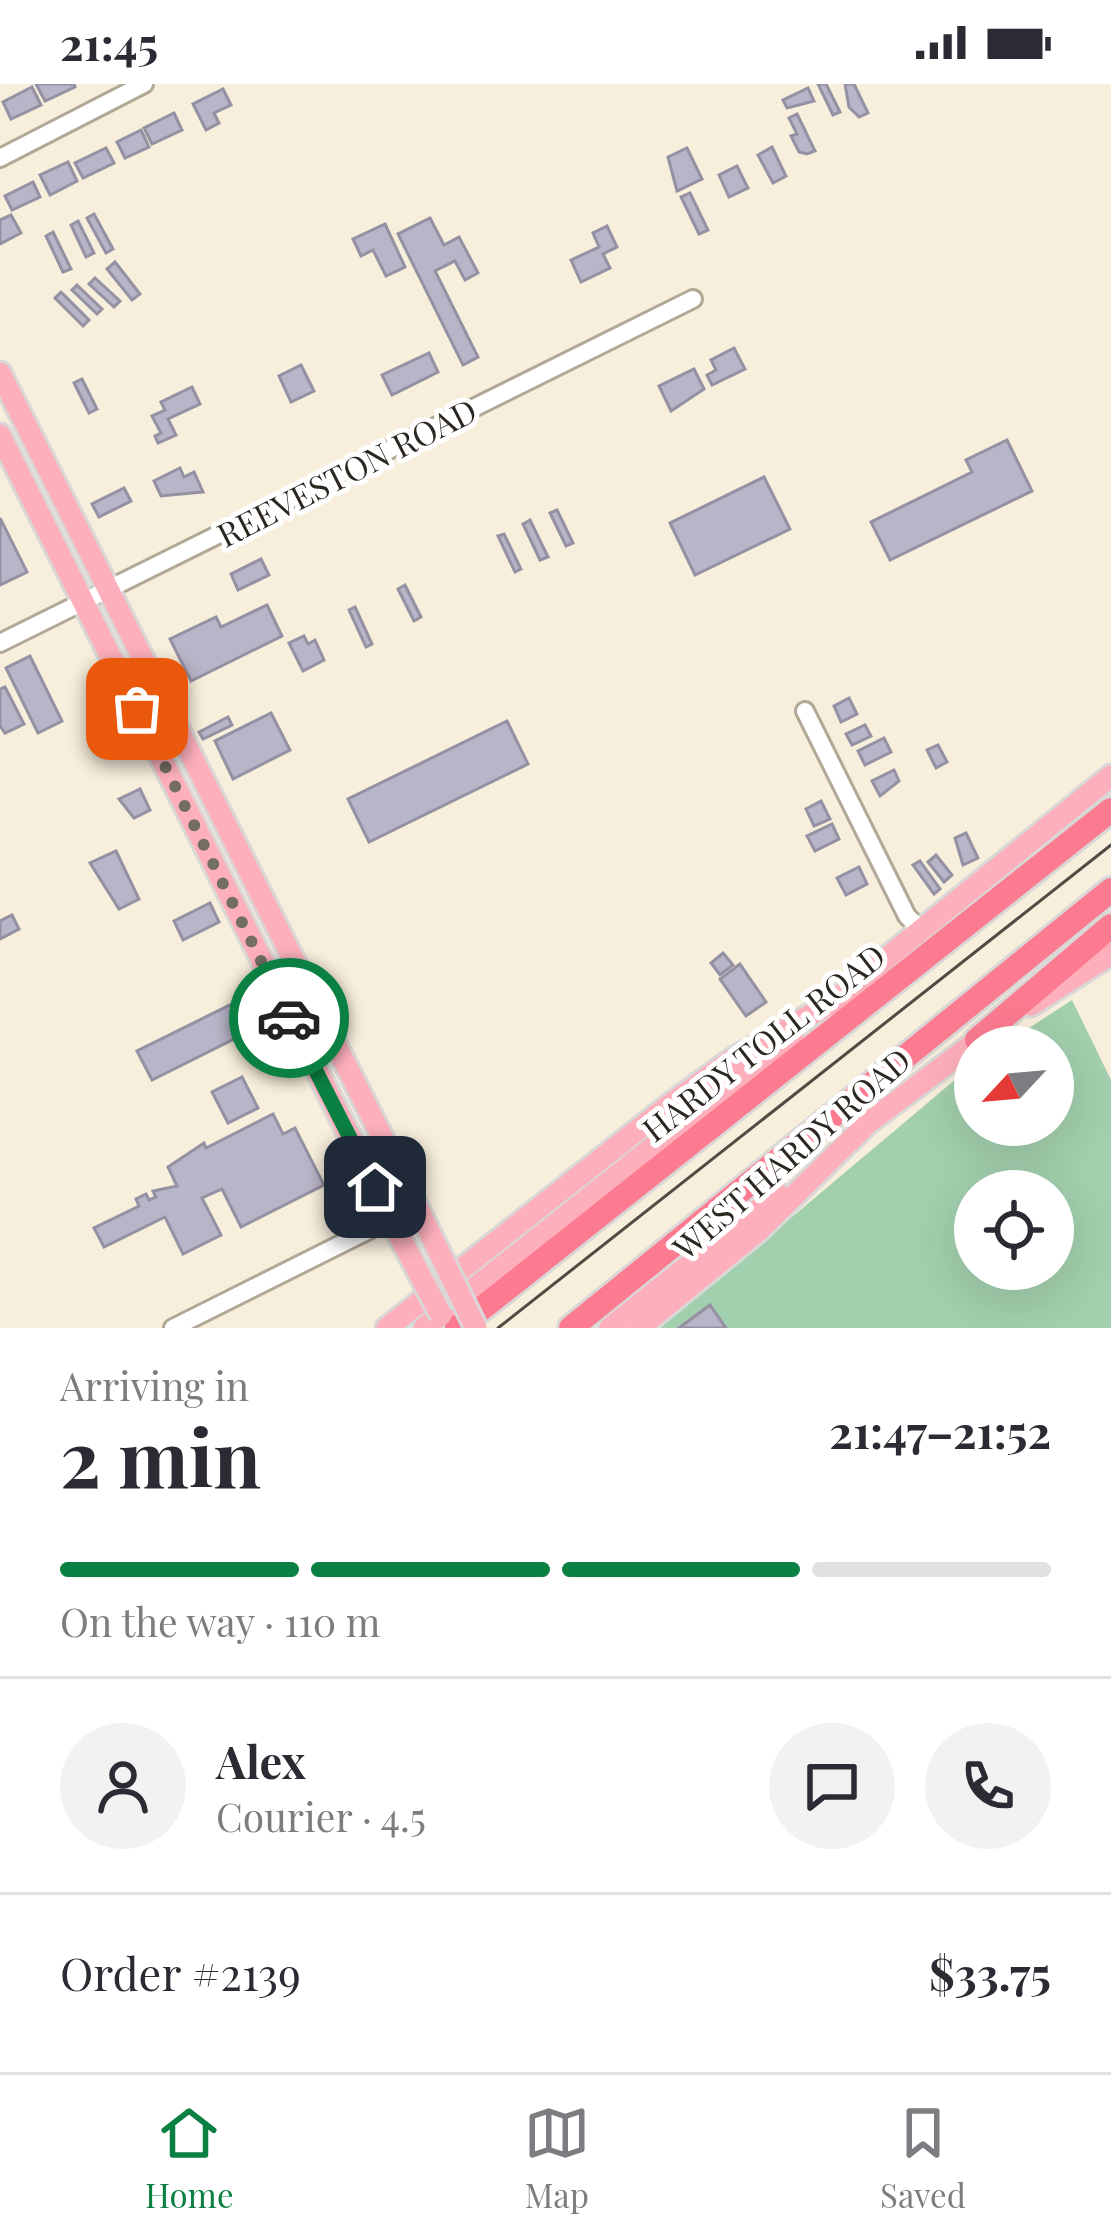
<!DOCTYPE html>
<meta charset="utf-8">
<style>
:root{--surface:#fff;--page:#f2f2f3;--text:#2b2b33;--muted:#7c7c81;--line:#e1e1e2;--accent:#0b8043}
body{margin:0;font-family:"Playfair Display",serif;background:var(--page);color:var(--text);height:100vh;display:flex;flex-direction:column;font-size:45px;white-space:nowrap}
*{box-sizing:border-box;margin:0}
p{font-size:39px;color:var(--muted)}
.icon{flex:none;width:66px;height:66px;fill:none;stroke:currentColor;stroke-width:2;stroke-linecap:round;stroke-linejoin:round}
.map{position:relative;height:1244px;overflow:hidden}
.side{display:flex;flex-direction:column;background:var(--surface);flex:1}
.side>*{flex:none}
.needle{width:78px;rotate:244deg}
.fabs{position:absolute;left:954px;top:942px;display:grid;gap:24px}
.fabs a{display:grid;place-items:center;width:120px;height:120px;border-radius:50%;background:var(--surface);box-shadow:0 12px 48px #0002;font-size:60px}
.pin{position:absolute;display:grid;place-items:center;width:102px;height:102px;color:#fff;margin:-51px;border-radius:24px;box-shadow:0 6px 18px #0006}
.courier{position:absolute;display:grid;place-items:center;width:120px;height:120px;margin:-60px;border:9px solid #0b8043;border-radius:50%;background:#fff;color:#222;box-shadow:0 3px 15px #0007}
.headline em{font-style:normal;font-weight:700}
.headline div{display:flex;flex-direction:column-reverse}
.headline{display:flex;align-items:center;justify-content:space-between;height:204px;padding:0 60px}
h1{font-size:78px;font-weight:700;line-height:90px}
.bar{display:grid;grid-template-columns:repeat(4,1fr);gap:18px 12px;align-content:center;height:144px;padding:0 60px}
.bar i{height:15px;border-radius:9px;background:var(--line)}
.bar .on{background:var(--accent)}
.bar p{grid-column:span 4}
.line{display:flex;align-items:center;gap:30px;padding:0 60px;border-top:3px solid var(--line)}
.line div{flex:1}
.round{display:grid;place-items:center;flex:none;width:126px;height:126px;border-radius:63px;background:var(--page)}
.status{display:flex;justify-content:space-between;align-items:center;height:84px;padding:0 60px;background:var(--surface);direction:ltr}
.status svg{height:33px;fill:currentColor}
.menu{display:flex;justify-content:space-around;align-items:center;height:168px;border-top:3px solid var(--line);background:var(--surface);font-size:33px;color:var(--muted)}
.menu a{display:grid;justify-items:center;gap:6px}
.menu .on{color:var(--accent)}
.map>svg:first-child{display:block}
.green{fill:#a2cfad;fill-rule:evenodd}
.building{fill:#b9b5c8;stroke:#9491a3;stroke-width:3}
.lines{fill:none;stroke-linecap:round;stroke-linejoin:round}
.minor-casing{stroke:#b1a896;stroke-width:22}
.major-casing{stroke:#d9d8d7;stroke-width:27}
.highway-casing{stroke:#d9d8d7;stroke-width:30}
.minor{stroke:#fff;stroke-width:16}
.major{stroke:#fdb0bc;stroke-width:21}
.highway{stroke:#fc7b90;stroke-width:24}
.rail{stroke:#514c43;stroke-width:3}
.major-bridge-casing{stroke:#d9d8d7;stroke-width:27;stroke-linecap:butt}
.major-bridge{stroke:#fdb0bc;stroke-width:21}
.done{stroke:#736d62;stroke-width:12;stroke-dasharray:0 21.6}
.route{stroke:#0b8043;stroke-width:15}
.labels{text-anchor:middle;stroke-width:10;stroke-linejoin:round;paint-order:stroke}
.street-label{font-size:33px;fill:#2c2821;stroke:#fff}
</style>
<div class="status"><b>21:45</b><svg viewBox="0 0 49 12"><path d="M0 12V9h3v3zM5 12V6h3v6zM10 12V3h3v9zM15 12V0h3v12zM26 1h20v11H26zM47 4h2v5h-2z"/></svg></div>
<div class="map">
<svg width="1111" height="1244" viewBox="0 0 1111 1244">
<rect width="100%" height="100%" fill="#f8eedc"/>
<path class="green" d="M1072,916L1111,996V1244H660L975,979V1041H1053V963H1000ZM975,1107H1053V1185H975Z"/>
<g class="building">
<polygon points="36,0 74,0 75,3 45,17"/>
<polygon points="818,0 826,0 840,28 833,31"/>
<polygon points="845,0 854,0 868,29 859,33 849,23"/>
<polygon points="32,3 41,21 11,35 3,18"/>
<polygon points="808,4 814,17 787,24 783,16"/>
<polygon points="223,5 231,21 214,29 219,39 206,46 193,20"/>
<polygon points="174,29 182,46 152,60 144,44"/>
<polygon points="797,30 815,67 807,70 799,68 791,52 797,50 789,34"/>
<polygon points="141,46 149,63 125,74 117,58"/>
<polygon points="772,63 786,92 773,99 758,71"/>
<polygon points="106,64 114,79 83,94 75,79"/>
<polygon points="687,64 702,95 677,107 668,73"/>
<polygon points="68,78 77,97 50,111 40,91"/>
<polygon points="737,82 748,104 729,113 719,91"/>
<polygon points="33,98 40,113 12,126 5,112"/>
<polygon points="690,109 708,146 699,150 681,113"/>
<polygon points="94,130 113,165 106,169 87,134"/>
<polygon points="11,131 21,149 0,160 0,136"/>
<polygon points="430,134 444,161 459,153 478,189 465,196 455,177 435,187 478,273 463,281 398,150"/>
<polygon points="78,137 94,169 86,173 71,141"/>
<polygon points="385,140 405,183 386,192 373,166 361,172 353,155"/>
<polygon points="607,142 617,163 603,170 610,184 581,198 571,176 599,163 593,149"/>
<polygon points="53,148 71,185 63,188 46,152"/>
<polygon points="115,178 140,210 132,216 107,185"/>
<polygon points="95,194 120,217 114,223 89,200"/>
<polygon points="77,201 102,225 97,230 72,206"/>
<polygon points="61,208 89,236 83,242 55,214"/>
<polygon points="734,264 745,285 712,301 707,291 716,286 711,276"/>
<polygon points="429,269 438,288 392,311 382,291"/>
<polygon points="301,281 314,307 291,318 279,292"/>
<polygon points="694,285 704,305 671,327 659,302"/>
<polygon points="82,295 97,325 89,329 74,299"/>
<polygon points="192,303 200,320 168,335 176,351 158,359 155,352 161,349 152,332 165,326 161,318"/>
<polygon points="1007,356 1032,407 890,476 871,438 972,388 966,376"/>
<polygon points="180,384 184,393 194,388 203,408 161,412 154,397"/>
<polygon points="764,393 790,445 695,491 670,439"/>
<polygon points="124,404 131,417 99,433 92,420"/>
<polygon points="557,426 573,459 566,462 550,429"/>
<polygon points="0,434 27,488 0,501"/>
<polygon points="530,436 548,473 540,476 523,440"/>
<polygon points="504,450 521,485 515,488 498,452"/>
<polygon points="261,475 269,491 238,506 231,490"/>
<polygon points="405,501 421,533 414,537 398,505"/>
<polygon points="267,521 282,552 191,597 170,555 216,533 221,543"/>
<polygon points="355,523 372,560 366,563 349,526"/>
<polygon points="304,552 308,560 315,556 324,576 303,587 289,559"/>
<polygon points="30,572 62,637 38,649 6,584"/>
<polygon points="5,603 24,640 5,649 0,642 0,605"/>
<polygon points="849,614 857,630 841,638 834,622"/>
<polygon points="271,629 290,666 233,695 215,657"/>
<polygon points="228,633 232,641 203,655 199,648"/>
<polygon points="507,637 528,680 369,758 348,715"/>
<polygon points="865,641 871,652 852,661 846,650"/>
<polygon points="884,654 891,668 865,681 858,667"/>
<polygon points="938,661 947,678 936,684 927,666"/>
<polygon points="894,686 899,697 880,712 872,697"/>
<polygon points="140,705 150,726 134,734 119,715"/>
<polygon points="821,717 830,735 814,742 806,725"/>
<polygon points="832,740 839,755 815,767 807,752"/>
<polygon points="966,749 978,774 963,781 955,754"/>
<polygon points="116,767 139,815 119,825 90,779"/>
<polygon points="936,771 952,791 944,798 928,778"/>
<polygon points="920,777 940,805 934,810 913,781"/>
<polygon points="859,783 867,800 846,811 837,794"/>
<polygon points="210,819 219,838 183,856 174,837"/>
<polygon points="12,831 19,845 0,855 0,837"/>
<polygon points="723,869 733,881 720,891 711,879"/>
<polygon points="740,880 766,918 746,932 720,895"/>
<polygon points="258,907 272,936 152,996 137,967"/>
<polygon points="242,993 258,1024 228,1039 212,1008"/>
<polygon points="273,1030 283,1050 295,1044 324,1101 241,1143 222,1105 202,1114 221,1151 183,1170 165,1133 104,1163 94,1144 139,1122 136,1115 146,1110 149,1116 156,1113 153,1107 177,1102 168,1083 204,1059 206,1064"/>
<polygon points="710,1221 726,1244 679,1244"/>
</g>
<g class="lines">
<defs>
<g id="minor">
<polyline points="0,74 144,0"/>
<polyline points="0,559 693,215"/>
<polyline points="805,627 907,832 920,845"/>
<polyline points="173,1244 391,1135"/>
</g>
<g id="major">
<polyline points="0,289 424,1137"/>
<polyline points="0,351 403,1159"/>
<polyline points="1031,921 1111,870"/>
<polyline points="387,1244 668,1022 733,975 830,920 1111,692"/>
<polyline points="424,1244 793,952"/>
<polyline points="610,1244 778,1110"/>
<polyline points="639,1244 758,1147 868,1039 989,948"/>
</g>
<g id="highway">
<polyline points="977,956 1111,842"/>
<polyline points="457,1244 1111,726"/>
<polyline points="571,1244 1111,806"/>
</g>
</defs>
<use href="#minor" class="minor-casing"/>
<use href="#major" class="major-casing"/>
<use href="#highway" class="highway-casing"/>
<use href="#minor" class="minor"/>
<use href="#major" class="major"/>
<use href="#highway" class="highway"/>
<polyline class="rail" points="498,1244 1111,761"/>
<defs>
<g id="major-bridge">
<polyline points="424,1137 476,1244"/>
<polyline points="403,1159 441,1231"/>
</g>
</defs>
<use href="#major-bridge" class="major-bridge-casing"/>
<use href="#major-bridge" class="major-bridge"/>
</g>
<g class="lines">
<polyline class="done" points="137,625 289,934"/>
<polyline class="route" points="289,934 375,1103"/>
</g>
<g class="labels">
<g class="street-label">
<text transform="translate(347 389) rotate(-27)" y="12">REEVESTON ROAD</text>
<text transform="translate(764 959) rotate(-38)" y="12">HARDY TOLL ROAD</text>
<text transform="translate(792 1070) rotate(-41)" y="12">WEST HARDY ROAD</text>
</g>
</g>
</svg>
<div class="fabs">
<a><svg class="needle" viewBox="-14 -14 28 28"><path d="M0-13l5 13h-10z" fill="#e53935"/><path d="M0 13l5-13h-10z" fill="#7c7c81"/></svg></a>
<a><svg class="icon" aria-label="locate" viewBox="0 0 24 24"><circle cx="12" cy="12" r="6"/><path d="M12 2v4M12 18v4M2 12h4M18 12h4"/></svg></a>
</div>
<div class="pin" style="left:137px;top:625px;background:#ea580c"><svg class="icon" aria-label="bag" viewBox="0 0 24 24"><path d="M5 8h14l-1 12H6zM9 8a3 3 0 0 1 6 0"/></svg></div>
<div class="pin" style="left:375px;top:1103px;background:#1f2937"><svg class="icon" aria-label="home" viewBox="0 0 24 24"><path d="M3 11l9-7 9 7M6 9v11h12V9"/></svg></div>
<div class="courier" style="left:289px;top:934px"><svg class="icon" aria-label="car" viewBox="0 0 24 24"><path d="M5 17H2v-5l4-1 3-4h7l3 4 3 1v5h-3M9 17h6M6 11h13"/><circle cx="7" cy="17" r="2"/><circle cx="17" cy="17" r="2"/></svg></div>
</div>
<section class="side">
<div class="headline"><div><h1>2 min</h1><p>Arriving in</p></div><em>21:47–21:52</em></div>
<div class="bar"><i class="on"></i><i class="on"></i><i class="on"></i><i></i><p>On the way · 110 m</p></div>
<div class="line" style="height:216px"><a class="round"><svg class="icon" aria-label="person" viewBox="0 0 24 24"><circle cx="12" cy="8" r="4"/><path d="M4 21q1-7 8-7t8 7"/></svg></a><div><b>Alex</b><p>Courier · 4.5</p></div><a class="round"><svg class="icon" aria-label="chat" viewBox="0 0 24 24"><path d="M4 5h16v11H9l-5 4z"/></svg></a><a class="round"><svg class="icon" aria-label="phone" viewBox="0 0 24 24"><path d="M5 4h4l2 5-3 2q2 4 5 5l2-3 5 2v4C11 20 4 13 5 4z"/></svg></a></div>
<div class="line" style="height:156px"><div>Order #2139</div><b>$33.75</b></div>
</section>
<nav class="menu">
<a class="on"><svg class="icon" aria-label="home" viewBox="0 0 24 24"><path d="M3 11l9-7 9 7M6 9v11h12V9"/></svg>Home</a>
<a><svg class="icon" aria-label="map" viewBox="0 0 24 24"><path d="M3 6l6-2 6 2 6-2v14l-6 2-6-2-6 2zM9 4v14M15 6v14"/></svg>Map</a>
<a><svg class="icon" aria-label="saved" viewBox="0 0 24 24"><path d="M7 4h10v16l-5-4-5 4z"/></svg>Saved</a>
</nav>
